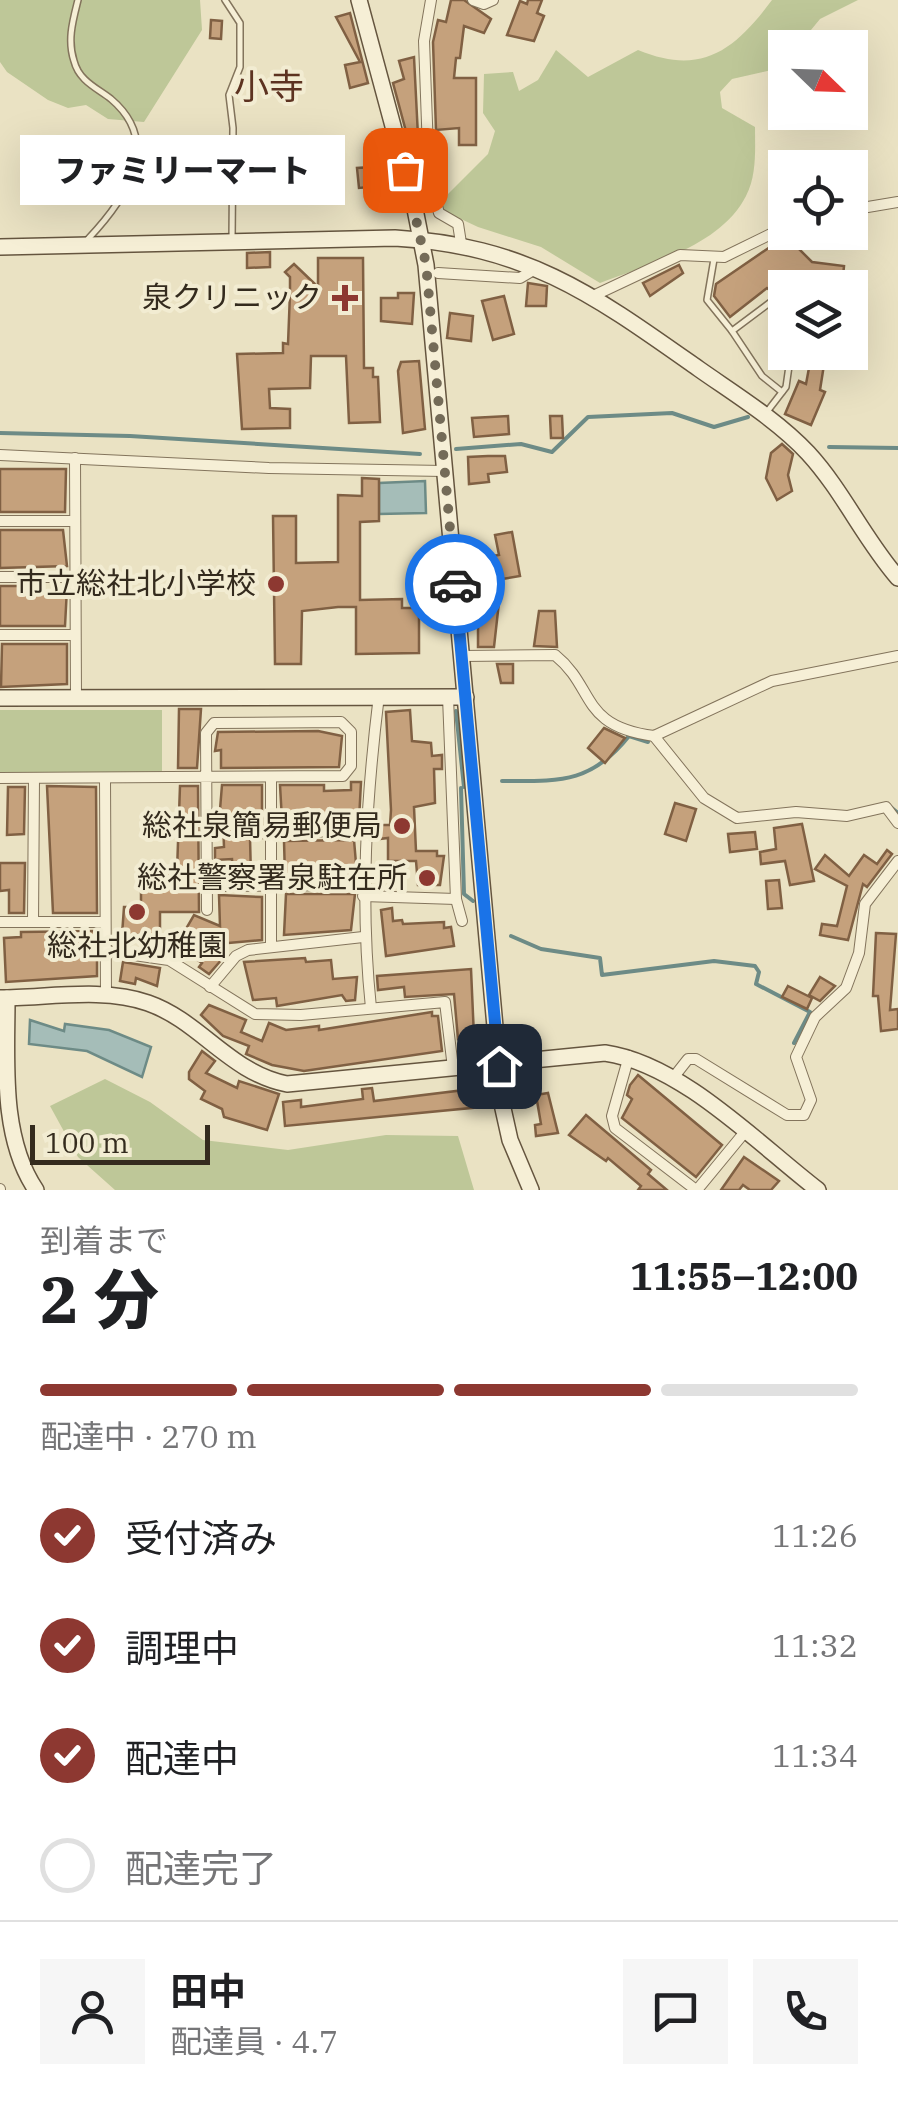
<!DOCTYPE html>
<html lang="ja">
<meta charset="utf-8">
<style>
:root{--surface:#fff;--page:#f6f6f6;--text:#202124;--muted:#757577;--line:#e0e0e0;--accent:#8d3831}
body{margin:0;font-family:"IBM Plex Serif","Noto Sans JP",serif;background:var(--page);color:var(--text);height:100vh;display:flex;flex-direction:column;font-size:38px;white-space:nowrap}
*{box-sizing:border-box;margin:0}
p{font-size:32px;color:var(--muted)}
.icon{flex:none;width:55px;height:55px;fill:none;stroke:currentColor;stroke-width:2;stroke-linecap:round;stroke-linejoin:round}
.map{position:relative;height:1190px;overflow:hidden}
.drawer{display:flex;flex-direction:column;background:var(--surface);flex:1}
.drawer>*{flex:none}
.needle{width:65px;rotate:113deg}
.controls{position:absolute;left:768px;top:30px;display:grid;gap:20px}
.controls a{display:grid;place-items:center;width:100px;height:100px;border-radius:0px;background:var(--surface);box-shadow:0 10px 40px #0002;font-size:50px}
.scale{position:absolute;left:30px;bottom:25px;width:180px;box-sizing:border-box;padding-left:10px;border:5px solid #342b1e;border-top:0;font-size:28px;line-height:35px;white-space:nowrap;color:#342b1e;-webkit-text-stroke:8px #f2ecd2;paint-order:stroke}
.pin{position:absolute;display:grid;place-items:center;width:85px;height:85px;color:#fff;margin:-42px;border-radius:20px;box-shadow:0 5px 15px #0006}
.courier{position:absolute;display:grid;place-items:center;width:100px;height:100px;margin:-50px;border:8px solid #1a73e8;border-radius:50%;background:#fff;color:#222;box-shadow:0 2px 12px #0007}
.bubble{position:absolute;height:70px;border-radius:0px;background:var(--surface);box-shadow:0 10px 40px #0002;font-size:32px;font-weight:800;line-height:70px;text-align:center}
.overview em{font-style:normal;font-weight:800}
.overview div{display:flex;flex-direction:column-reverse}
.overview{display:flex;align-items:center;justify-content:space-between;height:170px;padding:0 40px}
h1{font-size:65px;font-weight:800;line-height:75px}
.bar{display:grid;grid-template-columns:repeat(4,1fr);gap:15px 10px;align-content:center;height:120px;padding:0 40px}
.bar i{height:12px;border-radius:8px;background:var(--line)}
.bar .active{background:var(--accent)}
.bar p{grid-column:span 4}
.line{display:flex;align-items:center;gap:25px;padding:0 40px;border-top:2px solid var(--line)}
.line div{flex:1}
.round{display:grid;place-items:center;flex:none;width:105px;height:105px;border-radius:0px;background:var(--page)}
ol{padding:0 40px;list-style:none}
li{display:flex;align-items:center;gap:30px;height:110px}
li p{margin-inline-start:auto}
li .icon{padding:10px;border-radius:50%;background:var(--accent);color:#fff;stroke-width:4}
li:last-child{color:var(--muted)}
li i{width:55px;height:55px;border:5px solid var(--line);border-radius:50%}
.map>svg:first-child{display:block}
.green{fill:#bec798}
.water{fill:#a5bdb8;stroke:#6d8b86;stroke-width:2.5}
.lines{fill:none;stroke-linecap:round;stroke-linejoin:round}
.stream{stroke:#6d8b86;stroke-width:4}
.building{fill:#c5a17c;stroke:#806043;stroke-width:2.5}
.lane-casing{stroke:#83745c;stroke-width:8}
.street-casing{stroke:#83745c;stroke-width:12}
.secondary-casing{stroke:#65553f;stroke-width:18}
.lane{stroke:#f6efd6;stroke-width:5}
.street{stroke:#f6efd6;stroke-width:10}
.secondary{stroke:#f6efd6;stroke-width:15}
.done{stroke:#746b58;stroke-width:10;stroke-dasharray:0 18}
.route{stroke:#1a73e8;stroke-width:12}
.poi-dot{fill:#8d3831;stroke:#f2ecd2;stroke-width:4}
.labels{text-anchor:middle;stroke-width:8;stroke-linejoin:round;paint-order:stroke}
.poi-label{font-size:30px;fill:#342b1e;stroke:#f2ecd2;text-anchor:end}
.quarter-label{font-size:35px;fill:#5d3321;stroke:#f2ecd2}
</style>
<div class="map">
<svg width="898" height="1190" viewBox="0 0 898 1190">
<rect width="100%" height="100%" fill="#eae2c3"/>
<g class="green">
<polygon points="0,0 200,0 202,30 144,122 108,119 86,105 68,108 48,100 7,72 0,62"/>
<path d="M772,0H858L820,19L797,47L785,48L780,68L732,79L720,92L722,108L755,127C755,149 757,175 746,196C721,246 647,265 600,283L541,247L478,227L444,211L441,201L488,154L495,131L483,113L484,74L513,72L519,91L538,80L556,50L588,77L638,50C701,76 734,51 772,0Z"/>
<polygon points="0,710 162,710 162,773 0,772"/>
<polygon points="105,1079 150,1102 203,1140 288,1150 386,1135 458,1136 474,1190 115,1190 78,1157 50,1106"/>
</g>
<g class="water">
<polygon points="425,481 426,513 379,514 379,483"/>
<polygon points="30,1020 64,1031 65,1024 109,1030 151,1047 142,1077 87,1051 29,1044"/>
</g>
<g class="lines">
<g class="stream">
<polyline points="0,433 130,436 420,454"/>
<polyline points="829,447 898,448"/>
<polyline points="456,449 521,444 552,452 588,417 672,413 714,427 748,417"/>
<polyline points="456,711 464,787"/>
<path d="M502,781C559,781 591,784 629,736L648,742"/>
<polyline points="461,788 464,894 473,901"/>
<polyline points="887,804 898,813"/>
<polyline points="511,936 541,949 600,958 602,975 714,961 755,966 759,972 756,984 810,1012 794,1043"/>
</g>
</g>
<g class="building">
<polygon points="451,0 464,0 491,19 484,33 464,26 460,58 456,58 454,78 476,78 476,145 459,145 459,128 436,130 433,42 438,20 446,22"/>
<polygon points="528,0 542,0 537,13 544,16 534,41 507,35 520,1 527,4"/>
<polygon points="350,13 368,83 350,88 345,65 360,62 336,17"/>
<polygon points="211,20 222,21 221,39 210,38"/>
<polygon points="414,57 420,176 418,176 393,83 404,79 399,61"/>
<polygon points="151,153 164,158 157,177 144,172"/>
<polygon points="389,166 391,185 359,188 357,168"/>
<polygon points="786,236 812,262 844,266 842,288 785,288 785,302 767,288 730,317 714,296 716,284"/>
<polygon points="270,252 270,267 247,268 247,253"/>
<polygon points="318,258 363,258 364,368 373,368 373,377 378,377 380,422 349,423 346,356 311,356 310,388 269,389 270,408 290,409 290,428 242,429 237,354 283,353 283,343 288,344 290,293 290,277 285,272 294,264 318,287"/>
<polygon points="679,265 683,273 650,296 643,283"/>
<polygon points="528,283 547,286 546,306 526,306"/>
<polygon points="398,293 414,293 412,324 381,321 381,298 398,298"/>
<polygon points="504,296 514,334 493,340 482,301"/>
<polygon points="450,313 473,316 471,341 447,338"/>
<polygon points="812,352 826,352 820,390 825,392 811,425 785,414 799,381 806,384"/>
<polygon points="419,361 425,429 403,433 398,371 401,362"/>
<polygon points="508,416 509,434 474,437 472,418"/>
<polygon points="550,416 562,416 563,438 551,438"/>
<polygon points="782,444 793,454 788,475 792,491 777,500 766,478 771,453"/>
<polygon points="488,456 505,456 507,472 488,474 489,482 469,484 468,457"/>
<polygon points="0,469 66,469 65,512 0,512"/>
<polygon points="362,478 379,479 379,521 360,522 360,600 402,599 402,608 419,608 419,653 356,654 356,607 338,607 302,611 301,664 275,664 273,516 296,516 296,563 338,562 338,495 362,496"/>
<polygon points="0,530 63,530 67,566 0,568"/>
<polygon points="512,532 520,576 496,580 492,556 499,555 495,535"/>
<polygon points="0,586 31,586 31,594 67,588 65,626 0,626"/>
<polygon points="485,591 500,593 494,647 478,647 478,620 482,620"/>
<polygon points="539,611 555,611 557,647 534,646"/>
<polygon points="2,644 67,644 67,684 1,687"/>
<polygon points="497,664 513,664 513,683 501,683"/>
<polygon points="179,709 201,709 197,768 178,768"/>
<polygon points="410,710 412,741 431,743 432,756 442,755 442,769 434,769 435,803 414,807 416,851 437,851 437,856 444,856 440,885 418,885 416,861 388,861 388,838 379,839 378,825 390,825 391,810 386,712"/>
<polygon points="604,728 625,738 605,763 588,748"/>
<polygon points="318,731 342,736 339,767 221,768 221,750 215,751 218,732"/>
<polygon points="351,782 361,782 359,820 337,820 337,817 282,820 280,785 324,785 324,791 351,790"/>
<polygon points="222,785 262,785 262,838 250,838 251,877 233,877 232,859 215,860 215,848 224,847 223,822 219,822"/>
<polygon points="47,786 96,787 97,913 53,913"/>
<polygon points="180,786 198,786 199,912 160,912 160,935 122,935 124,907 141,907 141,872 177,871"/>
<polygon points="8,787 25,787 24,834 7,835"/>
<polygon points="675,803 696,809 686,841 665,834"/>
<polygon points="802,824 814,881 790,885 785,861 761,864 760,852 776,849 774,828"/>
<polygon points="755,832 757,849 730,852 728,834"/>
<polygon points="354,840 357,875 285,877 284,841"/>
<polygon points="887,850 892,854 867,887 863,884 848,940 820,935 822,924 837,926 847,886 815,869 825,855 849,876 864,855 877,864"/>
<polygon points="0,863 25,863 24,913 9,913 9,890 0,891"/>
<polygon points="779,880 782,908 768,909 766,881"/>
<polygon points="286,894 355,894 351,930 284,935"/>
<polygon points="219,895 262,897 262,940 206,945 223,958 209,974 199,967 202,963 176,946 194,915 220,926"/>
<polygon points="392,908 393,921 402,920 403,924 444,922 444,928 451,927 454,946 386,956 381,910"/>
<polygon points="97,931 97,976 6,982 4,938 21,937 21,932"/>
<polygon points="876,933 896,934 890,1010 898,1009 898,1029 881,1031 878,996 873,996"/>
<polygon points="305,958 306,962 331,960 333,979 357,977 355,1000 346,1001 342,995 277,1006 276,998 253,1000 244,962"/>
<polygon points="123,962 160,968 157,986 136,978 135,984 120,981"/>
<polygon points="471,969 474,1037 458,1039 454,994 405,997 404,987 378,990 377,976"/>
<polygon points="820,977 835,986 820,1001 809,995"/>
<polygon points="788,986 812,998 807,1009 782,997"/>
<polygon points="209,1005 246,1020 241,1032 262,1041 269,1023 286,1030 319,1026 319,1030 432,1012 432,1016 438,1016 442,1051 304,1071 272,1065 246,1054 249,1046 223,1036 201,1015"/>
<polygon points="202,1051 215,1061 206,1073 237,1088 239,1081 279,1094 267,1130 224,1117 222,1109 201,1099 205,1091 189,1079 189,1072"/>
<polygon points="638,1075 722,1145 696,1177 622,1118 632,1099 627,1095 630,1085"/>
<polygon points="372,1088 374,1101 481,1088 481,1107 285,1126 283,1102 301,1100 301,1107 363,1099 362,1089"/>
<polygon points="548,1093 558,1133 536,1136 535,1125 541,1124 536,1095"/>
<polygon points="586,1115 651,1170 648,1174 667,1190 638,1190 641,1186 608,1158 606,1161 569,1135"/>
<polygon points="744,1157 779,1181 771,1190 750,1190 743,1185 739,1190 721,1190"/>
</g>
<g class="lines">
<defs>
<g id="lane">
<path d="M78,0C73,20 67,40 74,61C79,81 97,88 111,99C164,144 125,200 88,239"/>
<polyline points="225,0 240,23 240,67 229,95 233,128 232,240"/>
<polyline points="714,259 707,300 732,331"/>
<polyline points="782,392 762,376 732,331 772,301 785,309"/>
<polyline points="766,413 786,387 791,352"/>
</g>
<g id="street">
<polyline points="431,0 424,41 429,178 439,213 458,224 461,243"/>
<polyline points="473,0 484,4 493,0"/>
<polyline points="850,210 898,202"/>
<polyline points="438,273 520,278 537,268"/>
<polyline points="593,296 680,255 724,257 785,227"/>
<polyline points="0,455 269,468 444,471"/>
<polyline points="75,458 76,697"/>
<polyline points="0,521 75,521"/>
<polyline points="0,577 76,577"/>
<polyline points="0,635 75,635"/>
<path d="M462,656L555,655C596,688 579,726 654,736L772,681L898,656"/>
<polyline points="448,697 456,899 462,921"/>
<polyline points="654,736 704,798 737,818 796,812 847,816 886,807 898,823"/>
<polyline points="0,778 343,776 351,766 351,732 341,722 214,723 206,733 207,910"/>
<polyline points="105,778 106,997"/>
<polyline points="271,832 363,831"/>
<polyline points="207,886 363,885"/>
<polyline points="363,896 456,899"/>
<polyline points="0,922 105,922"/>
<polyline points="33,922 34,778"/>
<polyline points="271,945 271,777"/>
<polyline points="106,951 169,960 255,1014 301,1015 445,1002 453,1068"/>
<polyline points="210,987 236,956 248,950 363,937"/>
<path d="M371,1008C360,902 366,801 379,695"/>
<polyline points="629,1056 612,1116 615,1128 696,1190"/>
<polyline points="673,1078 688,1059 696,1059 787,1115 804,1115 811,1100 796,1057 815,1017 846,988 859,953 865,904 898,861"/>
<polyline points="0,1189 0,1190"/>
<polyline points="697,1190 744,1133"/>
</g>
<g id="secondary">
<polyline points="359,0 414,204 426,265 502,1104 510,1140 531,1190"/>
<path d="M0,247L395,238C528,246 594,295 699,369C736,395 777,420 808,453C843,491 864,539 898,578"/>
<polyline points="0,698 466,697"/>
<path d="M0,998C46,998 104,987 148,1003C200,1021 230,1073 287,1084L605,1053C681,1064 757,1143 818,1190"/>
<path d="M7,998C7,1060 0,1137 36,1190"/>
</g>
</defs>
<use href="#lane" class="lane-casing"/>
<use href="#street" class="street-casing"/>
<use href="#secondary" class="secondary-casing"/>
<use href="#lane" class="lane"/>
<use href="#street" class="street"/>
<use href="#secondary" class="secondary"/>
</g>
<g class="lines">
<polyline class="done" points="405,170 426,264 455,584"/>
<polyline class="route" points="455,584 499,1066"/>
</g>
<g class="poi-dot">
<path d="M340 283h10v10h10v10h-10v10h-10v-10h-10v-10h10z"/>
<circle cx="276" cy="584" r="10"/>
<circle cx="402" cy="826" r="10"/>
<circle cx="427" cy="878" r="10"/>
<circle cx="137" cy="912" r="10"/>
</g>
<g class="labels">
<g class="poi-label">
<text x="322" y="308">泉クリニック</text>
<text x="256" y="594">市立総社北小学校</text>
<text x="382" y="836">総社泉簡易郵便局</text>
<text x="407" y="888">総社警察署泉駐在所</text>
<text x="137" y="956" text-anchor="middle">総社北幼稚園</text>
</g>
<g class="quarter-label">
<text x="269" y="99">小寺</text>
</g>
</g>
</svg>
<div class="controls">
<a><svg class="needle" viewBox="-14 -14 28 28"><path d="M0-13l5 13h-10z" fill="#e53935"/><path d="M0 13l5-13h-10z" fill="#757577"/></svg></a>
<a><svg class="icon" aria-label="locate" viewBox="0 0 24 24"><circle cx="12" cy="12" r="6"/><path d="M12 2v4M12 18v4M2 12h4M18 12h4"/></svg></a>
<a><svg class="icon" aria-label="layers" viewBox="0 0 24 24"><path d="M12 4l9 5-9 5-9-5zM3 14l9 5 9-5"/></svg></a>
</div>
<div class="scale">100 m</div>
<div class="pin" style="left:405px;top:170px;background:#ea580c"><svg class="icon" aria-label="bag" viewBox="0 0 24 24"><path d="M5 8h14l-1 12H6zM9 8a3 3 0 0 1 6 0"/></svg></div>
<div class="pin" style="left:499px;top:1066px;background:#1f2937"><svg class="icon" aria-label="home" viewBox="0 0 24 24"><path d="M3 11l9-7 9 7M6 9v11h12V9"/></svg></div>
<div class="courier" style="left:455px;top:584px"><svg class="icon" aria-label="car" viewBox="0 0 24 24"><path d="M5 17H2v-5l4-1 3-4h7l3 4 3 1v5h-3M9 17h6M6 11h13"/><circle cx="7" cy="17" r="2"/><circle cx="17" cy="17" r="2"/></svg></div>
<div class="bubble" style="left:20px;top:135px;width:325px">ファミリーマート</div>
</div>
<section class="drawer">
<div class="overview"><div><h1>2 分</h1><p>到着まで</p></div><em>11:55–12:00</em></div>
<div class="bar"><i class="active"></i><i class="active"></i><i class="active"></i><i></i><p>配達中 · 270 m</p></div>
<ol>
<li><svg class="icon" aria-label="check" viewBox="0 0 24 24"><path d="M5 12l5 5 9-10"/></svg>受付済み<p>11:26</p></li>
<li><svg class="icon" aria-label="check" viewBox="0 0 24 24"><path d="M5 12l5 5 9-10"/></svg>調理中<p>11:32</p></li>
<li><svg class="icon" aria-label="check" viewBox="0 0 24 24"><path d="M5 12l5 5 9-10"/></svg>配達中<p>11:34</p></li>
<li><i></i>配達完了</li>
</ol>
<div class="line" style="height:180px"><a class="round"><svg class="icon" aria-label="person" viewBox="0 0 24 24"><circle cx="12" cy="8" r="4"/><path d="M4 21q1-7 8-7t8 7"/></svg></a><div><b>田中</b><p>配達員 · 4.7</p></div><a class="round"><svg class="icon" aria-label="chat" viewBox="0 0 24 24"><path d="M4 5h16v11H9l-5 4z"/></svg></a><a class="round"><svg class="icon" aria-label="phone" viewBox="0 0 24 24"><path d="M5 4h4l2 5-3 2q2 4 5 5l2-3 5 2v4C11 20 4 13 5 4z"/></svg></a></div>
</section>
